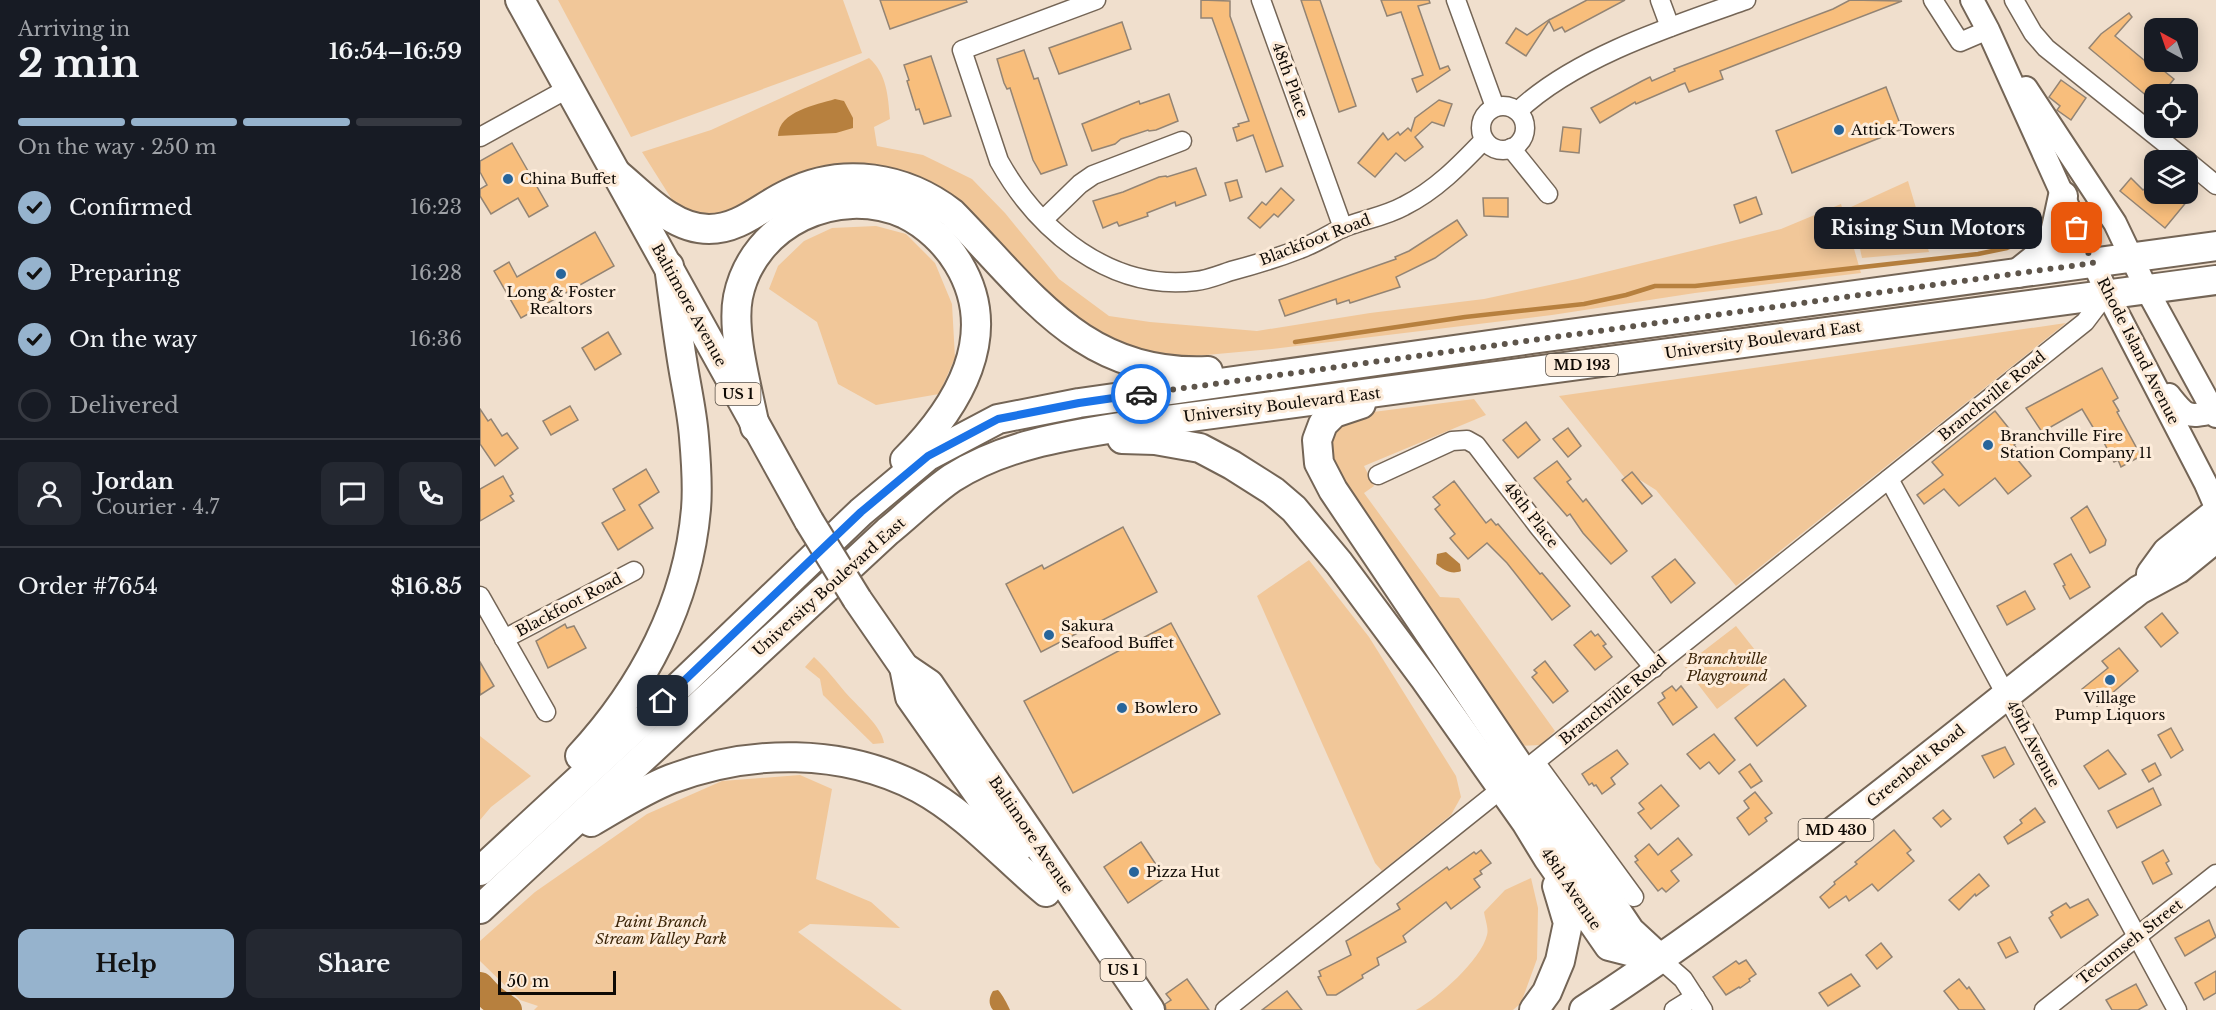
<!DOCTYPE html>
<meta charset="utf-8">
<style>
:root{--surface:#171b24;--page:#242831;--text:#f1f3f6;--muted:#9ea1a6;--line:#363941;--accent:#96b3cd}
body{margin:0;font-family:"Libre Baskerville",serif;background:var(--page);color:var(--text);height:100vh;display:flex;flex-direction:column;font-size:22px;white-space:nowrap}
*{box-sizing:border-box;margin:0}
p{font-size:20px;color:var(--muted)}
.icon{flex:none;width:33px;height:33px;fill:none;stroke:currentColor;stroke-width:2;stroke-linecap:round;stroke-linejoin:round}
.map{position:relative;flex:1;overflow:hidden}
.side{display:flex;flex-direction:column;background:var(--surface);width:480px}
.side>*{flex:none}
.needle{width:39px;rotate:320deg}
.tools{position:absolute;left:1664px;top:18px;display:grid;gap:12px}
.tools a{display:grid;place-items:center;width:54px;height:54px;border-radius:12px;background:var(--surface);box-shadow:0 3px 15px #0003;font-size:30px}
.scale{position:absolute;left:18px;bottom:15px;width:118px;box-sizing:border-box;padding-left:6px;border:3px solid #0f0a05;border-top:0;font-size:16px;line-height:21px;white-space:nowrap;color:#0f0a05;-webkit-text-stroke:4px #fdecda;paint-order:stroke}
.pin{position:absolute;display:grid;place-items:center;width:51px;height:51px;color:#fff;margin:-26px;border-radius:12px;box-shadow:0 3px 9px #0006}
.courier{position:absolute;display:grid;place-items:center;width:60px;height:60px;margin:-30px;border:4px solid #1a73e8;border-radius:50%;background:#fff;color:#222;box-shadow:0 2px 8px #0007}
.bubble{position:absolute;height:42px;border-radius:12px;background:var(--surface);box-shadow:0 3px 15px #0003;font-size:20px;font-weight:700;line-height:42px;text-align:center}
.headline em{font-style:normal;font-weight:700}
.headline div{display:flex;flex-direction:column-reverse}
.headline{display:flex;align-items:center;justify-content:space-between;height:102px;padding:0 18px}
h1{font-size:39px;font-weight:700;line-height:45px}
.bar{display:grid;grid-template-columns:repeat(4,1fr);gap:9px 6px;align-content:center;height:72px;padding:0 18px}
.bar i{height:8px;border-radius:4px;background:var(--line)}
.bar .on{background:var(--accent)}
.bar p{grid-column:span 4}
.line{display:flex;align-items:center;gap:15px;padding:0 18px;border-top:2px solid var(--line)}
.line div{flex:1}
.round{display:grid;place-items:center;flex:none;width:63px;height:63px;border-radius:12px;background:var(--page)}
ol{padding:0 18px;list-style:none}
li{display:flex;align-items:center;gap:18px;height:66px}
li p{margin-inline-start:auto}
li .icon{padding:6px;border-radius:50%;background:var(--accent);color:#111;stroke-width:4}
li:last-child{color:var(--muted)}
li i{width:33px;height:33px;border:3px solid var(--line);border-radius:50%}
.button{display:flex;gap:12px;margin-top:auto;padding:12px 18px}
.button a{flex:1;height:69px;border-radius:12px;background:var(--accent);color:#111;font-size:24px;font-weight:700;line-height:69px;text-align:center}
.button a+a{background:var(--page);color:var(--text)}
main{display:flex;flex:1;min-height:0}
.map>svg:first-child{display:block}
.green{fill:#f1c799}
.water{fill:#b7803e}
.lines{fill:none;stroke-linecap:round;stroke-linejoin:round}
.stream{stroke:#b7803e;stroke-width:4.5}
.river{stroke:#b7803e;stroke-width:28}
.building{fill:#f8be7c;stroke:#938474;stroke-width:1.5}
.minor-casing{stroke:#746556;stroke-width:21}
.tertiary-casing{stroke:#746556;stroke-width:26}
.primary-casing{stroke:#746556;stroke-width:32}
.minor{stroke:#fff;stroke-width:18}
.tertiary{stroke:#fff;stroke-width:22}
.primary{stroke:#fff;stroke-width:28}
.primary-bridge-casing{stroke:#746556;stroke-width:32;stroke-linecap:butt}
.primary-bridge{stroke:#fff;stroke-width:28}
.done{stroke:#5e554b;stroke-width:6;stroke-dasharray:0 10.8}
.route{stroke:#1a73e8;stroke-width:8}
.poi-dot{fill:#27659b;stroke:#fdecda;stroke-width:2}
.labels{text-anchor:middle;stroke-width:6;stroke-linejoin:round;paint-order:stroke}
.shield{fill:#fdecda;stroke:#564e45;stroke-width:1.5}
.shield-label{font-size:14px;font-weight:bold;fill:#0f0a05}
.street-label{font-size:15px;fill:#0f0a05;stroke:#fdecda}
.poi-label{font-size:15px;fill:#0f0a05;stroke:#fdecda;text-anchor:start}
.park-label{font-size:15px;font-style:italic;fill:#3c2508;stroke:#fdecda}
</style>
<main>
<section class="side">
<div class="headline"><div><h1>2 min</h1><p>Arriving in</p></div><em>16:54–16:59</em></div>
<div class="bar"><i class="on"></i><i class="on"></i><i class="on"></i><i></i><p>On the way · 250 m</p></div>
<ol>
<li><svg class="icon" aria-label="check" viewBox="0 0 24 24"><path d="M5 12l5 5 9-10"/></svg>Confirmed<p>16:23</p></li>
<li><svg class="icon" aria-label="check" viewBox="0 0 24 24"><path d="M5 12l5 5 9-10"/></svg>Preparing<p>16:28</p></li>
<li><svg class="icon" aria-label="check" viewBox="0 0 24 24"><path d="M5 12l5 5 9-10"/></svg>On the way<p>16:36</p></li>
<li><i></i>Delivered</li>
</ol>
<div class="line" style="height:108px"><a class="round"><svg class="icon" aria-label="person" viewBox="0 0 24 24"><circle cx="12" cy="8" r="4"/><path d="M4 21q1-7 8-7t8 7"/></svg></a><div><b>Jordan</b><p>Courier · 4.7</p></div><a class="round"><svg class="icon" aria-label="chat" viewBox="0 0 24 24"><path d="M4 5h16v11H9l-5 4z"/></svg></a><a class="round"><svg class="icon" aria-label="phone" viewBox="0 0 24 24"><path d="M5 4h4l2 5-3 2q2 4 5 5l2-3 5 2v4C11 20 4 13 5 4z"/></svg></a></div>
<div class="line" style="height:78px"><div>Order #7654</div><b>$16.85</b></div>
<div class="button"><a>Help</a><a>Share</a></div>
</section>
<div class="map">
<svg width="1736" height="1010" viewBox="0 0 1736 1010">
<rect width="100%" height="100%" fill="#f0dfcd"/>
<g class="green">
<polygon points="78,0 363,0 382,53 151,137"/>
<path d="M389,58C407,74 408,96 410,119L394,127L397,146L443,155L492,179L525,213L579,279L629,316L670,322L777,331L890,313L1004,299L1097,279L1301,229L1361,204L1381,273L1215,293L1072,315L792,349L693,358L655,352L607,328L389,169L325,172L245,215L222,218L196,206L162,152L231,130Z"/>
<polygon points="1428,181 1449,252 1382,258 1371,207"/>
<polygon points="396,226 426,234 455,263 472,304 475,358 459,394 396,405 358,384 337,322 289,289 298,266 324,241 352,228"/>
<polygon points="1586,323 1256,586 1176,490 1160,480 1145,478 1079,396"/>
<polygon points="994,399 1006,415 884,466 894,486 884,493 960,597 979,598 1075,731 1061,745 1036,746 900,544 848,453 852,435 870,415"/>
<polygon points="829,560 889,637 976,776 981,797 971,815 902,871 895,863 777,596"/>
<polygon points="1256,626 1290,669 1237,709 1204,666"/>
<path d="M334,657C346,668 355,680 365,692C376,705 402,726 404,743L393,744L343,695L340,679L325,667Z"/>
<polygon points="0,736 51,776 11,807 0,820"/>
<polygon points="320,775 352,789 336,879 391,902 420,928 330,924 318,932 422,1010 54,1010 58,1006 40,1000 0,961 0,941 55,892 167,814 242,781"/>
<path d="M1051,878L1058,908L1057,959L1041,1003L1033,1010H936C958,998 1001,960 1007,935C1009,929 1005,919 1004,912L1025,890Z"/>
</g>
<g class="water">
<path d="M355,99L364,101L373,118V128L356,133L298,136C299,111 336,105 355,99Z"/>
<path d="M966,552L980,564L981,571C971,575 964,570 956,564L957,554Z"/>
<path d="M518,990C523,995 527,1004 530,1010H513C508,1004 509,997 513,991Z"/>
</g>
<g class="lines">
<g class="stream">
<polyline points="815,342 985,317 1104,304 1146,295 1175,286 1215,286 1498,254 1527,248 1555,237"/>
<polyline points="12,1010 21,1005"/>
</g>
<polyline class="river" points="0,986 11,998 28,1010"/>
</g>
<g class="building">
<polygon points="400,0 486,0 487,2 410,29"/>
<polygon points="721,0 750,1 750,16 803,166 786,172 773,135 757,141 753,128 759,126 758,124 769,121 732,18 721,18"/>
<polygon points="821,0 840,0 876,106 859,112"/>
<polygon points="901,0 949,0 950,3 938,6 960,69 968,66 970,70 937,92 932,79 943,75 921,12 907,16"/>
<polygon points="1107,0 1145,0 1085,32 1082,27 1074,31 1069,21 1046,56 1026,43 1036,28 1047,35 1070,19 1069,20"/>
<polygon points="1370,0 1422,1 1240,71 1243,79 1209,92 1205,83 1200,85 1156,104 1155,102 1120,123 1111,108 1162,81 1170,77 1172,81 1195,71 1194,69 1353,9"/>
<polygon points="1649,13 1652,17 1635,36 1676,70 1679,67 1694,79 1682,94 1674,94 1674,102 1609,48 1621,34"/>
<polygon points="642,22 651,49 579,74 569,48"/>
<polygon points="544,50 554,79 558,78 587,165 561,174 553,160 530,88 527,89 524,83 517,59"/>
<polygon points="451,56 471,116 444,124 439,109 436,110 427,81 429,80 424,65"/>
<polygon points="1581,80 1606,98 1591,120 1577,110 1580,106 1569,97"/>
<polygon points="1406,87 1422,129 1312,173 1296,131"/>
<polygon points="689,94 698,121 676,130 669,131 668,130 641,139 635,144 612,151 602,124 659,101 660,104"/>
<polygon points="959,100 972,104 964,126 952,122 935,137 943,147 933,155 925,161 916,153 895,177 878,163 903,133 908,140 918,132 920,135 928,128 931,131 935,118"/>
<polygon points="1083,127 1101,129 1099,153 1080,151"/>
<polygon points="32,143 68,206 49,217 38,198 11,214 0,196 0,189 7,185 0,172 0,161"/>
<polygon points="716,168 726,195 696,206 695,202 667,213 668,216 639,226 637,222 623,228 613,201 643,192 679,177 686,176 687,177"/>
<polygon points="1651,178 1663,190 1674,181 1674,194 1713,194 1685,228 1640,191"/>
<polygon points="757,180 762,197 750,201 745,183"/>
<polygon points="801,188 814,200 798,217 794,214 780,228 768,218 782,202 786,205"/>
<polygon points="1276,197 1282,214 1260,223 1254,205"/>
<polygon points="1003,198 1028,198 1028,217 1004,216"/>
<polygon points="977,220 987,235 955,258 916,277 920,287 870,303 869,300 857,304 856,299 805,316 799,300 916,259 915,257 929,251"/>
<polygon points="115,232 134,266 41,318 14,271 29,262 37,277"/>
<polygon points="128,332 141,354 115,370 102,348"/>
<polygon points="1622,368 1638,398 1633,401 1639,411 1637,412 1661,456 1641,467 1638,460 1634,462 1619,433 1617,434 1602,409 1562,432 1546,408"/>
<polygon points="90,406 98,420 71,435 63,421"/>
<polygon points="0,409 8,421 11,419 22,436 27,433 38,448 15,466 0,444"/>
<polygon points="1515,411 1539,441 1534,445 1538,450 1533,454 1551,476 1528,494 1515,478 1479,506 1464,489 1444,504 1437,495 1463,475 1452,462"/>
<polygon points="1046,422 1060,440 1038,458 1023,440"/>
<polygon points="1088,428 1101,446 1088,457 1073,439"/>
<polygon points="1077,461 1091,479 1087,482 1103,502 1106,499 1147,551 1131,564 1103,533 1090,514 1087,516 1054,478"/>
<polygon points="166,469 179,492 159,505 173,528 138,550 122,523 145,510 133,489"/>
<polygon points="1152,472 1172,496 1162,504 1142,480"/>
<polygon points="23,476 33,494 30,496 34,501 0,521 0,489"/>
<polygon points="974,481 1006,523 1011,519 1016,525 1018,524 1060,574 1062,573 1090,606 1072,620 1027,563 1007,543 988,559 970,538 975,534 955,509 960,505 953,497"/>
<polygon points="1607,506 1626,540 1625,545 1610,553 1591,518"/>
<polygon points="643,527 677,592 561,652 526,584 562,565 564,569"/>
<polygon points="1591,554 1610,587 1590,599 1583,586 1585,585 1574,564"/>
<polygon points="1195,559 1215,583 1191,603 1172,577"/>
<polygon points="1545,591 1555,609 1527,625 1517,606"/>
<polygon points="1682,613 1698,633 1681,647 1665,627"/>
<polygon points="691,623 740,714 593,793 544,701"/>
<polygon points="85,624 87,628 94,626 106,648 68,668 56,641"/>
<polygon points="1111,631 1115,636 1118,634 1126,644 1123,646 1132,657 1115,670 1094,645"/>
<polygon points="1639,648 1658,671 1617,706 1602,689 1628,668 1622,661"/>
<polygon points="1065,661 1088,691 1073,703 1052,677 1057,673 1054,670"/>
<polygon points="0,662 14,686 0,695"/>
<polygon points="1304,679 1326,706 1277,746 1255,718"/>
<polygon points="1192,686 1196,691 1201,686 1217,707 1193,725 1178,703 1185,698 1182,693"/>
<polygon points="1691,728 1703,750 1691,758 1678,735"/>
<polygon points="1234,734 1255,760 1239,774 1229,762 1220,769 1207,754"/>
<polygon points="1525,747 1534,764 1514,778 1502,756"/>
<polygon points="1137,750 1148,764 1131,778 1135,784 1122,794 1116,785 1114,786 1112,783 1109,785 1102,774"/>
<polygon points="1628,750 1646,774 1619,789 1604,766"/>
<polygon points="1675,763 1681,775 1669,782 1662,770"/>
<polygon points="1270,764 1282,781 1271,788 1259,772"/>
<polygon points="1181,785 1199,806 1171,829 1158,813 1164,809 1159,803"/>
<polygon points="1673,788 1681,805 1637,828 1628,811"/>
<polygon points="1275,792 1292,813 1285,818 1287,821 1269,835 1257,818 1269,808 1264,801"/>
<polygon points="1555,808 1565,822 1528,844 1524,837 1542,823 1540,820"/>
<polygon points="1463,810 1471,819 1461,827 1453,818"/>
<polygon points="1414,830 1431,850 1427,853 1434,861 1398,891 1392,884 1369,901 1366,896 1349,908 1340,897 1355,884 1354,882 1377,864 1375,862"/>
<polygon points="1198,838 1212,855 1191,871 1199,881 1186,892 1182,888 1178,891 1155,862 1158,860 1155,856 1169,844 1178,855"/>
<polygon points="661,842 685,878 648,903 624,867"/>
<polygon points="1001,850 1011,863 1000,871 1002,874 994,879 1000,887 971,909 966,902 923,936 926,942 897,958 899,965 882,975 883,978 856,995 847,995 838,977 841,976 839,971 871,955 866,941 920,909 917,904 967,867 969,870 994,852 996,854"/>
<polygon points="1683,850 1689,861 1686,863 1692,874 1673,884 1662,862"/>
<polygon points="1499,874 1509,886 1496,896 1495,894 1479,910 1469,900"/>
<polygon points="1608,899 1618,915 1581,938 1569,918 1573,915 1571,912 1586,903 1590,908"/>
<polygon points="1729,920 1736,937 1705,956 1695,938"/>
<polygon points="1530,937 1538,952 1526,958 1518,943"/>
<polygon points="1401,943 1412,957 1397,969 1386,955"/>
<polygon points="1266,960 1276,974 1269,979 1270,981 1260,988 1259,987 1246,995 1233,977 1256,961 1259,964"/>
<polygon points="1736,971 1736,993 1724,1000 1715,983"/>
<polygon points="1371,974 1380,986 1348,1006 1339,993"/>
<polygon points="707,979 729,1010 686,1010 685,1004 691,1000 686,994"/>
<polygon points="1479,979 1487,989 1489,987 1505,1010 1479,1010 1464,991"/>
<polygon points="1656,984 1667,1005 1658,1010 1632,1010 1626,1000"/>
<polygon points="807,991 822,1010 782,1010"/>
</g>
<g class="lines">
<defs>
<g id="minor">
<path d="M616,0L482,50L519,161C558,231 631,292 716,281C727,280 739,275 751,271C774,265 797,258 820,249C834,244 847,236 860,229C881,220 904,217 924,206C956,190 980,165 1004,140"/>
<polyline points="781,0 863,228"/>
<polyline points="976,0 1015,107"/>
<polyline points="1180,0 1190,27"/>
<polyline points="1453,0 1480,42 1508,30"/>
<polyline points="1534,0 1553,33 1566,48 1706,160"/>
<circle cx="1023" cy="128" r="22"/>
<path d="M1038,111C1095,57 1192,26 1266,0"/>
<polyline points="0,137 89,88"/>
<polyline points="1031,148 1068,194"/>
<polyline points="1707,161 1736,185"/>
<polyline points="564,219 600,184 613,175 702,141"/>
<polyline points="898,475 972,441 987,440 996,445 1058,526 1174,668"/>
<polyline points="1409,479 1697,1010"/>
<polyline points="0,596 66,712"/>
<polyline points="24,639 154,571"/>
<polyline points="1056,763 1154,897"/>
<polyline points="1180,959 1203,979 1223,1010"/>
<polyline points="745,1010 1605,322 1627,293"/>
<polyline points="1194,1010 1215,997"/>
<polyline points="1564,1010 1736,874"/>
</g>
<g id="tertiary">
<polyline points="1492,0 1508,30 1627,293 1726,484 1736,507"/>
<polyline points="1546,88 1635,223 1667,290 1736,416"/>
<path d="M1689,395C1706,416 1706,418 1734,412"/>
</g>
<g id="primary">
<polyline points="40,0 329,521"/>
<path d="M136,173C163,195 192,229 229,229C260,229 282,206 308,194C363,166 425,177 472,213C550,292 603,377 728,371"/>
<polyline points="1538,273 1568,249 1575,233 1583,196"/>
<polyline points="881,404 854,413 843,424 837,440 839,463 853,490 1150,931 1176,955"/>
<path d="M275,427C268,390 251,333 258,297C273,223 357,184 425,214C446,224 466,243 478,263C522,335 478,407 425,460"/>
<polyline points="642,439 675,440 720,448 752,465 793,491 814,509 859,563 945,679 1046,822 1068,858 1129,946 1180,959"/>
<polyline points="1671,574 1687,552 1736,513"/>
<polyline points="377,599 424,667 449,684 670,1010"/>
<polyline points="424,667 430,697 537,849"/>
<path d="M100,756C163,688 208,603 216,509C218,486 216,460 214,437C212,411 206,386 202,360C197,329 193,297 189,266"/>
<path d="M111,822C137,807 163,790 191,779C271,749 362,748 439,788C487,814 524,857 566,892"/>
<polyline points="0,871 169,715 381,512 448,456 518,419 599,403 1052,339 1736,246"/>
<path d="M0,909L408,531C429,514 450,493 472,478C530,441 600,434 665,423L1736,280"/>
<polyline points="1054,1010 1067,992 1080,961 1088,923 1077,886"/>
<path d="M1104,1010C1298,883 1477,733 1659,590L1698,569L1736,538"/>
</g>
</defs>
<use href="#minor" class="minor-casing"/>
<use href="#tertiary" class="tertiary-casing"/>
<use href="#primary" class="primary-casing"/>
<use href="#minor" class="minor"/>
<use href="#tertiary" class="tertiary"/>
<use href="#primary" class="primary"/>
<defs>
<polyline id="primary-bridge" points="329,521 377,599"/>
</defs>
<use href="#primary-bridge" class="primary-bridge-casing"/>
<use href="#primary-bridge" class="primary-bridge"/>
</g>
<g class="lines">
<polyline class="done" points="661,394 1613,263 1597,228"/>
<polyline class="route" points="183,701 381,512 448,456 518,419 599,403 661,394"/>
</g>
<g class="poi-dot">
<circle cx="1359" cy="130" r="6"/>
<circle cx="28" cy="179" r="6"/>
<circle cx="81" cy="274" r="6"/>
<circle cx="1508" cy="445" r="6"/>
<circle cx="569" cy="635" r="6"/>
<circle cx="1630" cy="680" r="6"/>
<circle cx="642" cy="708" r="6"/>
<circle cx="654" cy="872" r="6"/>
</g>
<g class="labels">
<g class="shield">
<rect x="1066" y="354" width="72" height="22" rx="4.5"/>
<rect x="235.5" y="383" width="45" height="22" rx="4.5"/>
<rect x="1318.5" y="819" width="75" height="22" rx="4.5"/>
<rect x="620.5" y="959" width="45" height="22" rx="4.5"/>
</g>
<g class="shield-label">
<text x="1102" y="370">MD 193</text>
<text x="258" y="399">US 1</text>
<text x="1356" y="835">MD 430</text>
<text x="643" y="975">US 1</text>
</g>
<g class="street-label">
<text transform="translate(810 80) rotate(70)" y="5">48th Place</text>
<text transform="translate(835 240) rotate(-21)" y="5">Blackfoot Road</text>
<text transform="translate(209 305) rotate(61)" y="5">Baltimore Avenue</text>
<text transform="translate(1283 340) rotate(-8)" y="5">University Boulevard East</text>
<text transform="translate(1658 351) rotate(63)" y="5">Rhode Island Avenue</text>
<text transform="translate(1512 396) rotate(-39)" y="5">Branchville Road</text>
<text transform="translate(802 405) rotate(-7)" y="5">University Boulevard East</text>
<text transform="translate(1051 515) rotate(52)" y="5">48th Place</text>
<text transform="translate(349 587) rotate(-42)" y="5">University Boulevard East</text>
<text transform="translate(89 605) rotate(-28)" y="5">Blackfoot Road</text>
<text transform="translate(1133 700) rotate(-39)" y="5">Branchville Road</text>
<text transform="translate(1553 744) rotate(62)" y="5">49th Avenue</text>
<text transform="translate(1436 766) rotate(-39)" y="5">Greenbelt Road</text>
<text transform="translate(551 835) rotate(56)" y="5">Baltimore Avenue</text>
<text transform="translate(1091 889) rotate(56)" y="5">48th Avenue</text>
<text transform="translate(1650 942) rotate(-38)" y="5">Tecumseh Street</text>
</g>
<g class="poi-label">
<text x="1371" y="135">Attick Towers</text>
<text x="40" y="184">China Buffet</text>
<text x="81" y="297" text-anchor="middle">Long &amp; Foster<tspan x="81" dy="17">Realtors</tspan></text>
<text x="1520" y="441">Branchville Fire<tspan x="1520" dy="17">Station Company 11</tspan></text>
<text x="581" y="631">Sakura<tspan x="581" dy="17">Seafood Buffet</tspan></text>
<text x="1630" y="703" text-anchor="middle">Village<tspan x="1630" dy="17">Pump Liquors</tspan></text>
<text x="654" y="713">Bowlero</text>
<text x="666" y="877">Pizza Hut</text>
</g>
<g class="park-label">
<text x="1247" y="664">Branchville<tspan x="1247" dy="17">Playground</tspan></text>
<text x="181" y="927">Paint Branch<tspan x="181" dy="17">Stream Valley Park</tspan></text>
</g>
</g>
</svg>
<div class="tools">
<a><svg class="needle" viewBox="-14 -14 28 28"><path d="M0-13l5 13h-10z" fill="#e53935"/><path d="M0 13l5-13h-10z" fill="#9ea1a6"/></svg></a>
<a><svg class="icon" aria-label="locate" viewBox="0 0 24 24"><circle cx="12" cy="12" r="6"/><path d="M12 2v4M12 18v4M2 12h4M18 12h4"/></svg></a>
<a><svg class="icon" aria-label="layers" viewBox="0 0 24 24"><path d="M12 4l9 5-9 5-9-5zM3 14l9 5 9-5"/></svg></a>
</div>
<div class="scale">50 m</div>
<div class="pin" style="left:1597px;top:228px;background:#ea580c"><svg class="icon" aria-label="bag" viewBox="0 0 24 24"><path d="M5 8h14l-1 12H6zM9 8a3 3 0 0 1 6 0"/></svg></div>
<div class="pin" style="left:183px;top:701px;background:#1f2937"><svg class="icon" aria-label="home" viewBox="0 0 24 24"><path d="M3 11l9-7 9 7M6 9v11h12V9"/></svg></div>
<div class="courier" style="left:661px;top:394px"><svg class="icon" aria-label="car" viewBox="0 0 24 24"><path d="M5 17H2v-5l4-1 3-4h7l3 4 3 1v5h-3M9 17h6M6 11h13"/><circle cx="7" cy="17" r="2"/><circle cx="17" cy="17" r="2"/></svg></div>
<div class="bubble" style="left:1334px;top:207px;width:228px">Rising Sun Motors</div>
</div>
</main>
